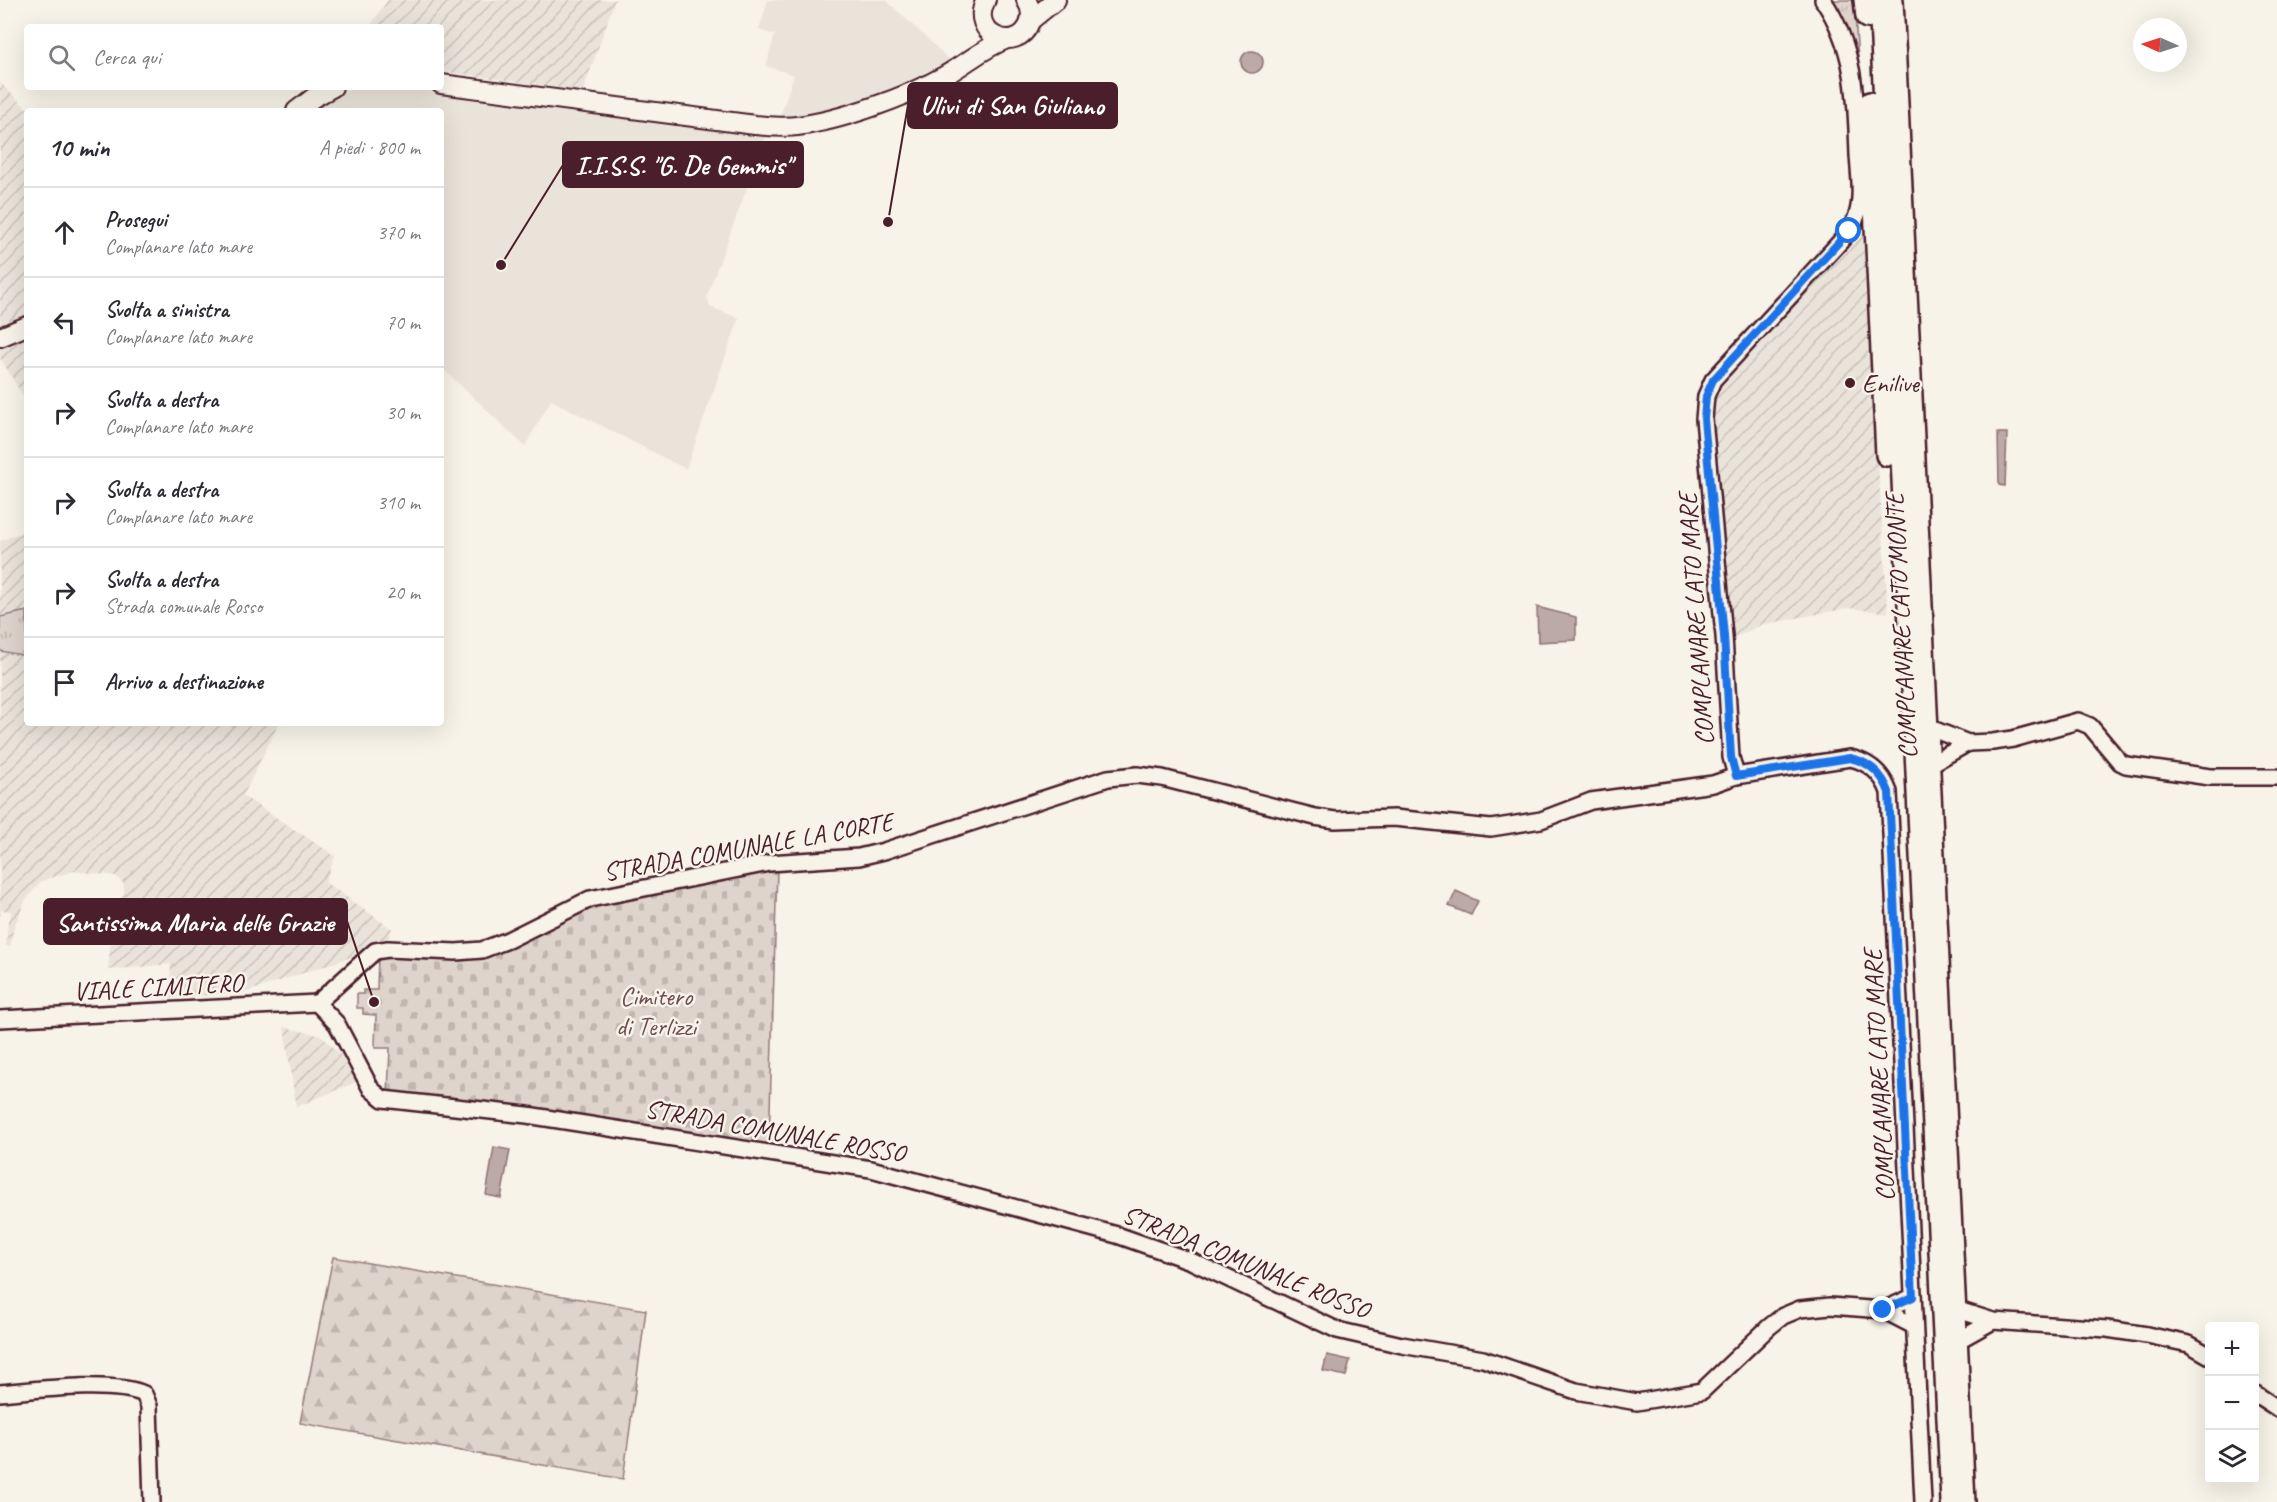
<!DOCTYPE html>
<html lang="it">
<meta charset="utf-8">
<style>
:root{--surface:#fff;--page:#f7f7f7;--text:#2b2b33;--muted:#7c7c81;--line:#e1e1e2}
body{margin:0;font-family:Caveat,sans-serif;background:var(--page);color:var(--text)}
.controls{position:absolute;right:18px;bottom:18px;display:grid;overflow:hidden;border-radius:6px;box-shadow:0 6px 24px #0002}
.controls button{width:54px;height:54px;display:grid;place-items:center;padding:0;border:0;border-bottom:2px solid var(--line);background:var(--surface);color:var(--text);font:30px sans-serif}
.compass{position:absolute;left:2133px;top:18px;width:54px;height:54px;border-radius:50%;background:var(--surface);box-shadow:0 6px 24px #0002;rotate:273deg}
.stop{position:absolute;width:18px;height:18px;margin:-14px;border:4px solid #1a73e8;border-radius:50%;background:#fff}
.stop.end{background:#1a73e8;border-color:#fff;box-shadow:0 2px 6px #0008}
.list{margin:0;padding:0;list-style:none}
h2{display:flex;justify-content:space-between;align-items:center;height:78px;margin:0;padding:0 24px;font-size:26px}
h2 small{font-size:20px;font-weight:400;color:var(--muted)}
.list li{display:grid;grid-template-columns:39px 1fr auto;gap:18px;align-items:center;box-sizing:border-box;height:90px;padding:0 24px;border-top:2px solid var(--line)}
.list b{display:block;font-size:22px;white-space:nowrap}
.list p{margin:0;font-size:20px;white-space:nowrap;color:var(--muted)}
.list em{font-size:20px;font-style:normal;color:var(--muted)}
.icon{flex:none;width:33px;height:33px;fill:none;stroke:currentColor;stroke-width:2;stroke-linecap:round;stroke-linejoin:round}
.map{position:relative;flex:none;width:2277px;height:1502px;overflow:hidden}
.search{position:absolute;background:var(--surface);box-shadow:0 6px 24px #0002;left:24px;top:24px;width:420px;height:66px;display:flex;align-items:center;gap:15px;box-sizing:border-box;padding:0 21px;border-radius:6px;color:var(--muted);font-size:22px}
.panel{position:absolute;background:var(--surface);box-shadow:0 6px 24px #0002;left:24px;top:108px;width:420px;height:618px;border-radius:6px}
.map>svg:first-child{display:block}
.built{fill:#eae3da}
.industrial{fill:url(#industrial-furrows)}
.grass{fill:url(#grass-tufts);stroke:#947a7c;stroke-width:1.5}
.forest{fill:url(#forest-firs);stroke:#947a7c;stroke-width:1.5}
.cemetery{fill:url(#cemetery-stones);stroke:#947a7c;stroke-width:1.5}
.water{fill:#bcaaa7;stroke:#8e7275;stroke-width:1.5}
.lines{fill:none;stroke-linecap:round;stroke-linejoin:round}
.minor-casing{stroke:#4a1f2b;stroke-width:20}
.major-casing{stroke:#4a1f2b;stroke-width:22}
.highway-casing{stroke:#4a1f2b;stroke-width:26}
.minor{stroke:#f7f3e8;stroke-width:15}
.major{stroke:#f7f3e8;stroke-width:18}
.highway{stroke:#f7f3e8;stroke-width:21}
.route{stroke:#1a73e8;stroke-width:8}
.poi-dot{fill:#4a1f2b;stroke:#f7f3e8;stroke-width:2}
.labels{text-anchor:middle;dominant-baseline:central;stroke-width:5;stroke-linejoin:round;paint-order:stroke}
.poi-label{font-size:26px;fill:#4a1f2b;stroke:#f7f3e8;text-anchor:start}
.street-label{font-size:26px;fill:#4a1f2b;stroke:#f7f3e8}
.park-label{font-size:26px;fill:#6f4c53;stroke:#f7f3e8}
.leader{fill:none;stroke:#4a1f2b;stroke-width:2}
.callout-dot{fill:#4a1f2b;stroke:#f7f3e8;stroke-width:2}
.callout{fill:#4a1f2b;stroke:#4a1f2b;stroke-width:2}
.callout-label{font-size:27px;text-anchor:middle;font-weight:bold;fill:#fff}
</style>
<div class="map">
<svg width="2277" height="1502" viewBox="0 0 2277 1502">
<defs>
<pattern id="industrial-furrows" width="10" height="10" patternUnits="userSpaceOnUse" patternTransform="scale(1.5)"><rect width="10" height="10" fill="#eae3da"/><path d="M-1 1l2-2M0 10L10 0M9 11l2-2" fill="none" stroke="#cac2bb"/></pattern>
<pattern id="grass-tufts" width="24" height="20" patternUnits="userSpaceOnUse" patternTransform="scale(1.5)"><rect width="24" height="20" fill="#ded4cc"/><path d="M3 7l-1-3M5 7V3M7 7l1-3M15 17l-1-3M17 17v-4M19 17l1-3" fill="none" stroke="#c0b6af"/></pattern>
<pattern id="forest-firs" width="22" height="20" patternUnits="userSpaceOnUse" patternTransform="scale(1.5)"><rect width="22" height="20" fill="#ded4cc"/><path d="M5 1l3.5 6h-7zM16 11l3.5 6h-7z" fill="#c0b6af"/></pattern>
<pattern id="cemetery-stones" width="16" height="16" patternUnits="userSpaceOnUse" patternTransform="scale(1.5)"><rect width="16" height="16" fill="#ded4cc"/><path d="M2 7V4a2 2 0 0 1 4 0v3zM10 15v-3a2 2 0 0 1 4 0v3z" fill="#c0b6af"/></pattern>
</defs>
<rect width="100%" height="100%" fill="#f7f3e8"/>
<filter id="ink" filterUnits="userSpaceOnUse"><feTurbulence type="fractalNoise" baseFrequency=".0167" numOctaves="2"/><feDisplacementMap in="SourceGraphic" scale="12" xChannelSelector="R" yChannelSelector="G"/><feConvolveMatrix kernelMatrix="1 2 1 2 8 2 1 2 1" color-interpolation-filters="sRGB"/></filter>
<g filter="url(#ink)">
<g class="built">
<polygon points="768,0 886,0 952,62 937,71 864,99 823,112 779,119 794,75 766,66 775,35 759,30"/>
<polygon points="364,87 402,87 767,134 707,296 710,307 739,318 686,469 551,400 525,446 441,367 441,111 307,111 346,90"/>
</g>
<g class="industrial">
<polygon points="388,0 615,0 583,91 441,71 441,27 369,27"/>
<polygon points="0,83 30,111 27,111 27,326 0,337"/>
<polygon points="1862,222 1888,613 1848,608 1761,625 1730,640 1709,416 1712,395 1717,383"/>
<polygon points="27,334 27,402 0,358 0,345"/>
<polygon points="27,530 27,611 0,617 0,541"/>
<polygon points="0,651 27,656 27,723 279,723 243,796 335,856 325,882 392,929 386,945 247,992 170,998 171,964 108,970 114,910 124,894 124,884 116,876 74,871 41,881 25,901 14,927 10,946 6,946 8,920 10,920 11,911 1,910 0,920"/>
<polygon points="284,1027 322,1036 341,1055 356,1082 296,1107"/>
</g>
<g class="grass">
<polygon points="1831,0 1854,0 1859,75"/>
<polygon points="27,611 27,656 0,651 0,617"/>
</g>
<polygon class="forest" points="333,1257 646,1310 623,1479 300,1423"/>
<polygon class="cemetery" points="777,869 769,1145 550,1112 388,1093 390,1048 375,1048 376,1015 363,1014 363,1008 357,1008 357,994 363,994 363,990 377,990 378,956 484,959 597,905"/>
<g class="water">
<circle cx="1252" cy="62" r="11"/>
<polygon points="1998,433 2007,433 2005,486 1999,485"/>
<polygon points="1537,607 1576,617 1576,640 1538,642"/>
<polygon points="1456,891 1478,901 1471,915 1449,906"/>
<polygon points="494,1147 510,1150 501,1198 486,1195"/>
<polygon points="1327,1355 1350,1360 1346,1376 1323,1371"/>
</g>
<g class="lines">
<g class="minor-casing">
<g id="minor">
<path d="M1823 0C1856 49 1856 99 1858 155 1859 174 1863 196 1857 215 1854 225 1847 234 1840 242L1713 380 1706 396 1704 419 1724 636 1731 757 1736 776 1850 758C1869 762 1882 773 1889 792L1923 1502"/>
<polyline points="1895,0 1967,1502"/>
<polyline points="1930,728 1968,743 1993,742 2013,739 2078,721 2090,726 2120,762 2126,765 2210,777 2277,777"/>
<polyline points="1931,764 1968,743"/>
<polyline points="317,1003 337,1024 371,1089 383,1099 527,1115 871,1169 1117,1235 1191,1261 1337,1330 1402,1345 1483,1359 1576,1391 1637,1402 1702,1391 1769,1327 1783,1316 1800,1309 1830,1306 1883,1310 1914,1326"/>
<polyline points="317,1003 375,951 388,949 456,952 482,950 508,940 590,899 769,863 859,857 884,851 1108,778 1137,775 1162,778 1315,817 1335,820 1394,818 1491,828 1541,820 1591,801 1713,784 1736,776"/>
<polyline points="0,1019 317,1003"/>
<polyline points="1883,1310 1913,1297"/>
<polyline points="1958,1310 1993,1321 2107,1329 2147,1335 2189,1344 2210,1356"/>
<polyline points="1959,1340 1993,1321"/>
<path d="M0 1393C35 1390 113 1380 144 1394L149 1406 152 1502"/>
<polyline points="2254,1393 2277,1408"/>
</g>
</g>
<g class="major-casing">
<g id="major">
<path d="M986 0C967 34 1018 56 1030 22 1032 14 1031 7 1026 0"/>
<polyline points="1030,21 1056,0"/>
<path d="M441 84 755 125C769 126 783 128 797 126 839 121 907 97 944 76 966 64 983 48 1007 39"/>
<polyline points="296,111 313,98 333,87"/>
<polyline points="0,337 27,326"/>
</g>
</g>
<g class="highway-casing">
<g id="highway">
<polyline points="1865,0 1867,17"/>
<polyline points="1880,0 1952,1502"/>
<polyline points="1870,103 1887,455"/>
</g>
</g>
<use href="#minor" class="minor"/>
<use href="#major" class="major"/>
<use href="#highway" class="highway"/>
</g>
</g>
<g class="lines" filter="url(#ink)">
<path class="route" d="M1849 231 1713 380 1706 396 1704 419 1724 636 1731 757 1736 776 1850 758C1869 762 1882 773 1889 792L1913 1297 1883 1310"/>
</g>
<circle class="poi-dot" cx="1850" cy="383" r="6"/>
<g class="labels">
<g class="poi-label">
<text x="1862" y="383">Enilive</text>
</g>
<g class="street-label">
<text transform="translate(1696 619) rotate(-94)">COMPLANARE LATO MARE</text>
<text transform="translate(1901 626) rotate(-93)">COMPLANARE LATO MONTE</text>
<text transform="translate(748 847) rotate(-10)">STRADA COMUNALE LA CORTE</text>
<text transform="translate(158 987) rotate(-3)">VIALE CIMITERO</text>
<text transform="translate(1879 1075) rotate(-93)">COMPLANARE LATO MARE</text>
<text transform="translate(775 1131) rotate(10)">STRADA COMUNALE ROSSO</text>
<text transform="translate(1246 1262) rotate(22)">STRADA COMUNALE ROSSO</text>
</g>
<g class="park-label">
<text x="656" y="996">Cimitero<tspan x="656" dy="30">di Terlizzi</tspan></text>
</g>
</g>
<path class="leader" d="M888 222L908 105M501 265L563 165M374 1002L347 921"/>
<g class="callout-dot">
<circle cx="888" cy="222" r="6"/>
<circle cx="501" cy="265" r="6"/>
<circle cx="374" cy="1002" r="6"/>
</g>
<g class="callout">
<rect x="908" y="83" width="209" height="45" rx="6"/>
<rect x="563" y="142" width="240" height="45" rx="6"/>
<rect x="44" y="899" width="303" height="45" rx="6"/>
</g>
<g class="callout-label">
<text x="1012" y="114">Ulivi di San Giuliano</text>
<text x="683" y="174">I.I.S.S. "G. De Gemmis"</text>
<text x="195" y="931">Santissima Maria delle Grazie</text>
</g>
</svg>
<div class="controls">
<button>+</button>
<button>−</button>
<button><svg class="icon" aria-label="layers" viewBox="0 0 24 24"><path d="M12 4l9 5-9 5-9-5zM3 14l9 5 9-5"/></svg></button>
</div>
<svg class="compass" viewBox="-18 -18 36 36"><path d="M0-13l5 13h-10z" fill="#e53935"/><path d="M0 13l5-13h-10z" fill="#7c7c81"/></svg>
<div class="stop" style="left:1849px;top:231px"></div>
<div class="stop end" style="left:1883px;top:1310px"></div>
<div class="search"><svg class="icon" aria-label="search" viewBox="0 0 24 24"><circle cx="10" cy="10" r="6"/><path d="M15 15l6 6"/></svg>Cerca qui</div>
<section class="panel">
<h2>10 min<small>A piedi · 800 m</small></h2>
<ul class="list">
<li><svg class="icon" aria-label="ahead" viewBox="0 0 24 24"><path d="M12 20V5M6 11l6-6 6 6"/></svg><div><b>Prosegui</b><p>Complanare lato mare</p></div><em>370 m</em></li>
<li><svg class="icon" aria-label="left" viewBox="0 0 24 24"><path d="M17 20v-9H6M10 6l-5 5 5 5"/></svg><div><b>Svolta a sinistra</b><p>Complanare lato mare</p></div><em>70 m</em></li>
<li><svg class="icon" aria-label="right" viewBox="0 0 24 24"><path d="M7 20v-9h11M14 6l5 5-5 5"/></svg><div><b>Svolta a destra</b><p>Complanare lato mare</p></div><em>30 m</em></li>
<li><svg class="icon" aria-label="right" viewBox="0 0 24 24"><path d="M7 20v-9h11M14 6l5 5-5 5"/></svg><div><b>Svolta a destra</b><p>Complanare lato mare</p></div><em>310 m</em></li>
<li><svg class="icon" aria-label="right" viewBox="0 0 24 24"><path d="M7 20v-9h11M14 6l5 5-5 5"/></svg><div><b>Svolta a destra</b><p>Strada comunale Rosso</p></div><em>20 m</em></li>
<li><svg class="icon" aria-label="arrive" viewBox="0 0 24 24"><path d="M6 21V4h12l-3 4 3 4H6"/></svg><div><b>Arrivo a destinazione</b></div></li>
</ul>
</section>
</div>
